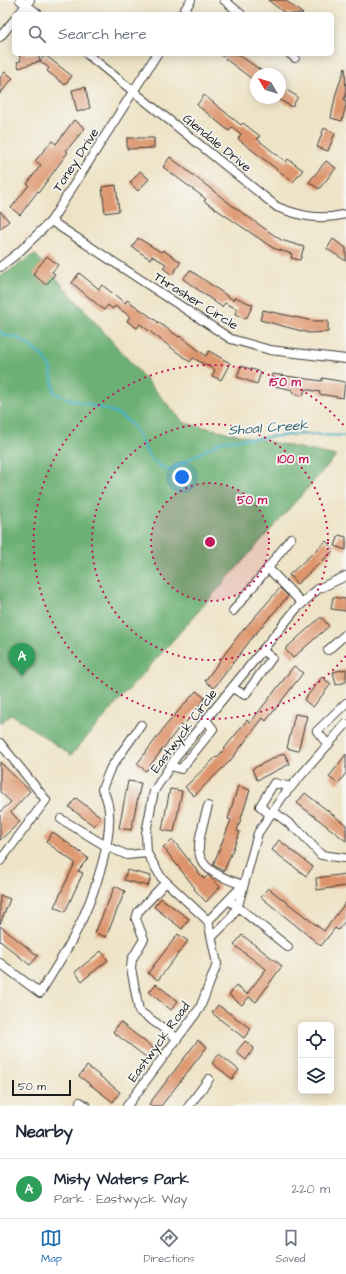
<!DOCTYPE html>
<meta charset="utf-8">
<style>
:root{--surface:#fff;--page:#f6f6f7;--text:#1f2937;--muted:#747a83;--line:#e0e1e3;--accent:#1f6fb2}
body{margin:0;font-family:"Architects Daughter",sans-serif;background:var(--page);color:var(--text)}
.controls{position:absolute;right:12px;bottom:12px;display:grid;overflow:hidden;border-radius:6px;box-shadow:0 2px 10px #0003}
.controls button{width:36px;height:36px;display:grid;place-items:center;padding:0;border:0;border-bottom:1px solid var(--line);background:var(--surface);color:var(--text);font:20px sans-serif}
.compass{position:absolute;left:250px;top:68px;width:36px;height:36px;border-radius:50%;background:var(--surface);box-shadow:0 2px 10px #0003;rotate:308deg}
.scale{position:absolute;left:12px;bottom:10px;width:59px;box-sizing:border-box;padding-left:4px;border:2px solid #1c1c1c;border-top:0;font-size:11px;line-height:14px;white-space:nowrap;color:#1c1c1c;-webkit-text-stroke:3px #f6f6f2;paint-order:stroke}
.you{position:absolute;left:182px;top:477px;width:14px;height:14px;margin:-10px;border:3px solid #fff;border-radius:50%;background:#1a73e8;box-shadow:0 0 0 6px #1a73e833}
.badge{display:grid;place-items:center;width:26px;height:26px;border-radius:50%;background:var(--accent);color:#fff;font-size:13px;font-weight:700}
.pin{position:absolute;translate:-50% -33px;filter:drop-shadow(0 1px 2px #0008)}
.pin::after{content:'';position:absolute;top:21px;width:14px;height:12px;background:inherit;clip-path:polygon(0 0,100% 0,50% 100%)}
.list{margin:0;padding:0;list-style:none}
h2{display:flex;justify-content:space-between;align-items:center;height:52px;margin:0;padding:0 16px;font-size:17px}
h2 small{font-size:13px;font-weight:400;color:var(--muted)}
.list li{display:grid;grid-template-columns:26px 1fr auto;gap:12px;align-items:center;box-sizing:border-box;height:60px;padding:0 16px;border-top:1px solid var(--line)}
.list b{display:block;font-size:15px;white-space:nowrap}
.list p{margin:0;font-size:13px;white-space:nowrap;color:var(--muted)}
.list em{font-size:13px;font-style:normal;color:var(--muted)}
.icon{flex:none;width:22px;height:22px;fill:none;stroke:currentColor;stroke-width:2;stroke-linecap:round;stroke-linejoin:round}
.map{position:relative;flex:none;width:346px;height:1106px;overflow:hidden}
.search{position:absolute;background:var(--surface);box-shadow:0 2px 10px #0003;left:12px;right:12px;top:12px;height:44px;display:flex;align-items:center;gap:10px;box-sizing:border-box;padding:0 14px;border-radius:6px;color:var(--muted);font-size:15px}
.sheet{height:112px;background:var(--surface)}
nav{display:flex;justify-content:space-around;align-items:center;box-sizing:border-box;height:56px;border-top:1px solid var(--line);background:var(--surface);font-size:11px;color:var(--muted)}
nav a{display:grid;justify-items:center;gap:2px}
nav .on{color:var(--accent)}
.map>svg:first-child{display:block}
.forest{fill:#6db074;stroke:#446648}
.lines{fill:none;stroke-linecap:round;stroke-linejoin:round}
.stream{stroke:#44b0c2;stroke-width:2.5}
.building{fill:#dd946c}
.minor-casing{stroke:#3c3a36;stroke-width:10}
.minor{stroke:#fff;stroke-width:8}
.ring{fill:none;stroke:#c2185b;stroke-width:2;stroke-dasharray:2 4}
.labels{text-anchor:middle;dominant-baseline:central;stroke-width:3.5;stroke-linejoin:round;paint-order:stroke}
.street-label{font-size:13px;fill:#1c1c1c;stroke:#f6f6f2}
.water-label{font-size:14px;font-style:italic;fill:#2e5f67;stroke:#f6f6f2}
.centre{fill:#c2185b;stroke:#f6f6f2;stroke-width:2}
.ring-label{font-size:12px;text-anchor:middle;font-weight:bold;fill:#c2185b;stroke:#f6f6f2;stroke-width:3.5;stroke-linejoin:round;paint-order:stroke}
</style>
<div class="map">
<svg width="346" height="1106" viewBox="0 0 346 1106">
<rect width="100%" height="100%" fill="#f6f6f2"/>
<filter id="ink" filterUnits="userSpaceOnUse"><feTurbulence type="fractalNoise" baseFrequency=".025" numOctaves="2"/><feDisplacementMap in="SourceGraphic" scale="8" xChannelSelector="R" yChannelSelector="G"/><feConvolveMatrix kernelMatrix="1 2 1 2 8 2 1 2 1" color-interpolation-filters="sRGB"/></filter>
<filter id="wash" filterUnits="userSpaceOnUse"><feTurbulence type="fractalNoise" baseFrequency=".012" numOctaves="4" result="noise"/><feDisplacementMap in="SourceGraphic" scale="16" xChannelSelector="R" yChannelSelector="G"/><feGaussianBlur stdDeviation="0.9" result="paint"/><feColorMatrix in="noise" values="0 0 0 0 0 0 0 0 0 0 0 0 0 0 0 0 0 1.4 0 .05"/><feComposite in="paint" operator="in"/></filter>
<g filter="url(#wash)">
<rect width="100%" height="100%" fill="#eee3c6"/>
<polygon class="forest" points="35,254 184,423 336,456 71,755 11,714 0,724 0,277"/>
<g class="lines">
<path class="stream" d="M0 331 4 335 21 339 45 358 51 370 54 392C78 407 109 403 130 423 148 442 140 461 170 470L222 441 301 434 346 436"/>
</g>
<g id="blocks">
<g class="building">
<polygon points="268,0 285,0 303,14 286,14"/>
<polygon points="19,54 38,54 40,61 45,55 72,76 65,85 47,71 49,68 40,61 19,68 17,62 21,61"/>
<polygon points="219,54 238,54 266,74 256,74 256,82"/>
<polygon points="345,68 346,95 344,100 346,101 346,105 342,121 331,118 336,93"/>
<polygon points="5,72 13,78 0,94 0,78"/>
<polygon points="280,86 298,97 292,107 280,100"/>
<polygon points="85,87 90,108 77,112 72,90"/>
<polygon points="204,95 241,125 243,123 260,136 257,139 286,162 288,159 303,170 293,182 238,139 241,134 232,127 229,131 197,105"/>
<polygon points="74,120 85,128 66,151 68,152 39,192 38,191 20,215 11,208 29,185 27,184 41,165 35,161 52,141 56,144"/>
<polygon points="324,128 335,133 328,151 317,147"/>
<polygon points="127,138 154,138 154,148 127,149"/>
<polygon points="170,157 234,207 281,240 304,247 300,260 291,258 292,254 273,248 204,201 206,199 163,167"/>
<polygon points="326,161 336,168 319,189 309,182"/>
<polygon points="140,171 149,179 138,191 130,183"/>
<polygon points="116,185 119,211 105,213 102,187"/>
<polygon points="0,211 9,221 0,229"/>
<polygon points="138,238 161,252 163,250 181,262 172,275 163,268 166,264 152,256 150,259 132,247"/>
<polygon points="333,239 346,248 346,261 327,249"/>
<polygon points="47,256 58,265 52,272 55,274 46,285 33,274"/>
<polygon points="190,270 233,300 235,297 253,305 246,319 235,314 237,309 225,303 222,307 183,279"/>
<polygon points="79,273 99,289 102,285 125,303 127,300 179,337 180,336 206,356 209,351 230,363 221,380 212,376 215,370 193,358 190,362 140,324 137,328 127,321 130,316 115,306 113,309 108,305 104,310 72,283"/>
<polygon points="263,310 313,321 328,321 328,332 309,333 260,320"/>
<polygon points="241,366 261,372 257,384 237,377"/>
<polygon points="272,374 322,381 322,378 345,382 343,398 319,394 320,392 305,389 303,396 292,393 293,390 270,385"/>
<polygon points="339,535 346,537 346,550 335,546"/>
<polygon points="326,541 334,550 297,584 289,575"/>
<polygon points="280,588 288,596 252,638 214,688 205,681 238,636"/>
<polygon points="333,597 346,599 346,611 331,609"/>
<polygon points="321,617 329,626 293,658 285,649"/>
<polygon points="294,666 303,673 266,721 263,718 230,761 194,796 185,787 216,757 217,758 247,720 250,723"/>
<polygon points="346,669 346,682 336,685 333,672"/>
<polygon points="322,677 331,684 313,707 304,700"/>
<polygon points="196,691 205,698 183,726 181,725 146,771 137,764 167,724"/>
<polygon points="295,714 307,716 298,751 287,748"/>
<polygon points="284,753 290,764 257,780 252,769"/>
<polygon points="346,754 346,773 338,784 329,777"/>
<polygon points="0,762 30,791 11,812 20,822 0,840 0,812 11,802 0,792"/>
<polygon points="128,781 141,783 131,830 119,828"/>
<polygon points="238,786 250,790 237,831 240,832 224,871 213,865 231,820 228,819"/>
<polygon points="170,789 182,791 174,832 162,830"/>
<polygon points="305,793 346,825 346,841 297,803"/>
<polygon points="76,798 101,817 94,826 69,807"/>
<polygon points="53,832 88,858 78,871 83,873 65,912 54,907 75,863 46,842"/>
<polygon points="173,840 204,879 208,875 220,887 206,902 194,889 195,888 163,847"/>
<polygon points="279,840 313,867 306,876 272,850"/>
<polygon points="127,870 151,876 148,886 124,880"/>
<polygon points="346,874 346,886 317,890 316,878"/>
<polygon points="115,886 125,891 106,937 95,933"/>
<polygon points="268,888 324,931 346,902 346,920 338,930 335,928 321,946 261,897"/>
<polygon points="0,895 10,899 0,924"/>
<polygon points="161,898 189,919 182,929 154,907"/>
<polygon points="0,926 38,956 30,965 0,941"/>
<polygon points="178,934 188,941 158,980 148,973"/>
<polygon points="242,935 282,966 256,1002 249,997 242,1005 229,995 236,986 247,994 266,969 234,945"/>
<polygon points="101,951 108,960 82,981 75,972"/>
<polygon points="156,984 178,1001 171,1010 149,992"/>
<polygon points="218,1005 251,1029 244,1038 212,1013"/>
<polygon points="120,1022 153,1048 146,1057 113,1032"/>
<polygon points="198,1040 207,1047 161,1106 152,1106 149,1104"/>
<polygon points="245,1041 254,1048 246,1060 236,1052"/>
<polygon points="219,1054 239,1070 232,1079 212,1063"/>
<polygon points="87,1066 120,1092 113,1102 79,1076"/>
</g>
</g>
</g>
<g filter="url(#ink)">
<use href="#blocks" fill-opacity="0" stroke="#3c3a36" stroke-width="1"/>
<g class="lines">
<g class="minor-casing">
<g id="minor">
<polyline points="20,0 38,14"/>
<polyline points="224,0 241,14"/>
<polyline points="19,14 30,0"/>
<polyline points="182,14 191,0"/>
<polyline points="0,37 14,20"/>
<path d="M87 54 277 207C300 216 321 221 346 214"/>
<polyline points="290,54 295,58"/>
<polyline points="51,221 231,339 270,350 346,359"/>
<polyline points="0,267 18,253 51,221 157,54"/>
<polyline points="291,538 268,568 302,603"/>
<polyline points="233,611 268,568"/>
<polyline points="328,650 346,634"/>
<polyline points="232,688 245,695 272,658 262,650"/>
<polyline points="0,743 46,800 0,861"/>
<polyline points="328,745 317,731 346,703"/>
<polyline points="170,766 181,769 213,729 206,720"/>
<path d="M208 806C194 855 190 867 243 885"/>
<polyline points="273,811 301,833 321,855 344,858"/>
<polyline points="270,815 260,806 274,783 291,787"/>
<polyline points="61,819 106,846 127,855 147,853"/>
<polyline points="166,882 138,912 136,919 144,939 132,959 131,968 139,1011 177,1038"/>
<polyline points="229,900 288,947"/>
<polyline points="208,921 242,886"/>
<polyline points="212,937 230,919 238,906 258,833 283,796 346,724"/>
<path d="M0 963 40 993C51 975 63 957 73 938 90 906 124 822 102 789L110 769 141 725"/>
<polyline points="80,1102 86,1106"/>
<polyline points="127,1106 200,1008 217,964 208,921 161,877 147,853 146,833 154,791 178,754 296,609 318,589 346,576"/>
<polyline points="189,1106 209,1079"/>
</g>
</g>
<use href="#minor" class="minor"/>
</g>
</g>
<circle cx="210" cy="542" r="59" fill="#c2185b" fill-opacity=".12"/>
<g class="ring">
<circle cx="210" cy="542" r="59"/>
<circle cx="210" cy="542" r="118"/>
<path d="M346 656A177 177 0 1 1 346 428"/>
</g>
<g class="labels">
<g class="street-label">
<text transform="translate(217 143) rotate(39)">Glendale Drive</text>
<text transform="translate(76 160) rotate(-57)">Toney Drive</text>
<text transform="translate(196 301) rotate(32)">Thrasher Circle</text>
<text transform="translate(184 731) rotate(-53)">Eastwyck Circle</text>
<text transform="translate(159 1042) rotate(-54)">Eastwyck Road</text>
</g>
<g class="water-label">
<text transform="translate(268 428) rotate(-4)">Shoal Creek</text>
</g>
</g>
<circle cx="210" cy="542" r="6" class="centre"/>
<g class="ring-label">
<text x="285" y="386">150 m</text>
<text x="293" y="463">100 m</text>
<text x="252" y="504">50 m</text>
</g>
</svg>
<div class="controls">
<button><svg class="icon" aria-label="locate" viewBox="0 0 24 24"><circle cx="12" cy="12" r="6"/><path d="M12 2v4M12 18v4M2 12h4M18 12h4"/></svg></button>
<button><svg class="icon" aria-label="layers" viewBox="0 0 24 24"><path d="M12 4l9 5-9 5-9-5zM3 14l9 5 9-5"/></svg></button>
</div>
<svg class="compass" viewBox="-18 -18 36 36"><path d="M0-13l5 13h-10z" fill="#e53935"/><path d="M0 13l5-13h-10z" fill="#747a83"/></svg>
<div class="scale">50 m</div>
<div class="you"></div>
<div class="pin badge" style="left:22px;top:676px;background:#2e9e5b">A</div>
<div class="search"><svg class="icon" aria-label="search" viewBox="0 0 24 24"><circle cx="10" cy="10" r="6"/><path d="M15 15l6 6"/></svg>Search here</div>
</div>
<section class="sheet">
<h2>Nearby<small></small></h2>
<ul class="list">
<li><span class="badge" style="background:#2e9e5b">A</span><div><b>Misty Waters Park</b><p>Park · Eastwyck Way</p></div><em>220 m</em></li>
</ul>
</section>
<nav>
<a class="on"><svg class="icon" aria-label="map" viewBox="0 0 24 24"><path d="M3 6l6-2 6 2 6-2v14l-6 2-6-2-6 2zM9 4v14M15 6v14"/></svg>Map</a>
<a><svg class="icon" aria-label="directions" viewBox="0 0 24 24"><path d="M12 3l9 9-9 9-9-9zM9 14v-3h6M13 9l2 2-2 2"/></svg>Directions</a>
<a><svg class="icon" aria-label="saved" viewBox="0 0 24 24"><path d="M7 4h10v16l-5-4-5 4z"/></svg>Saved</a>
</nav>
